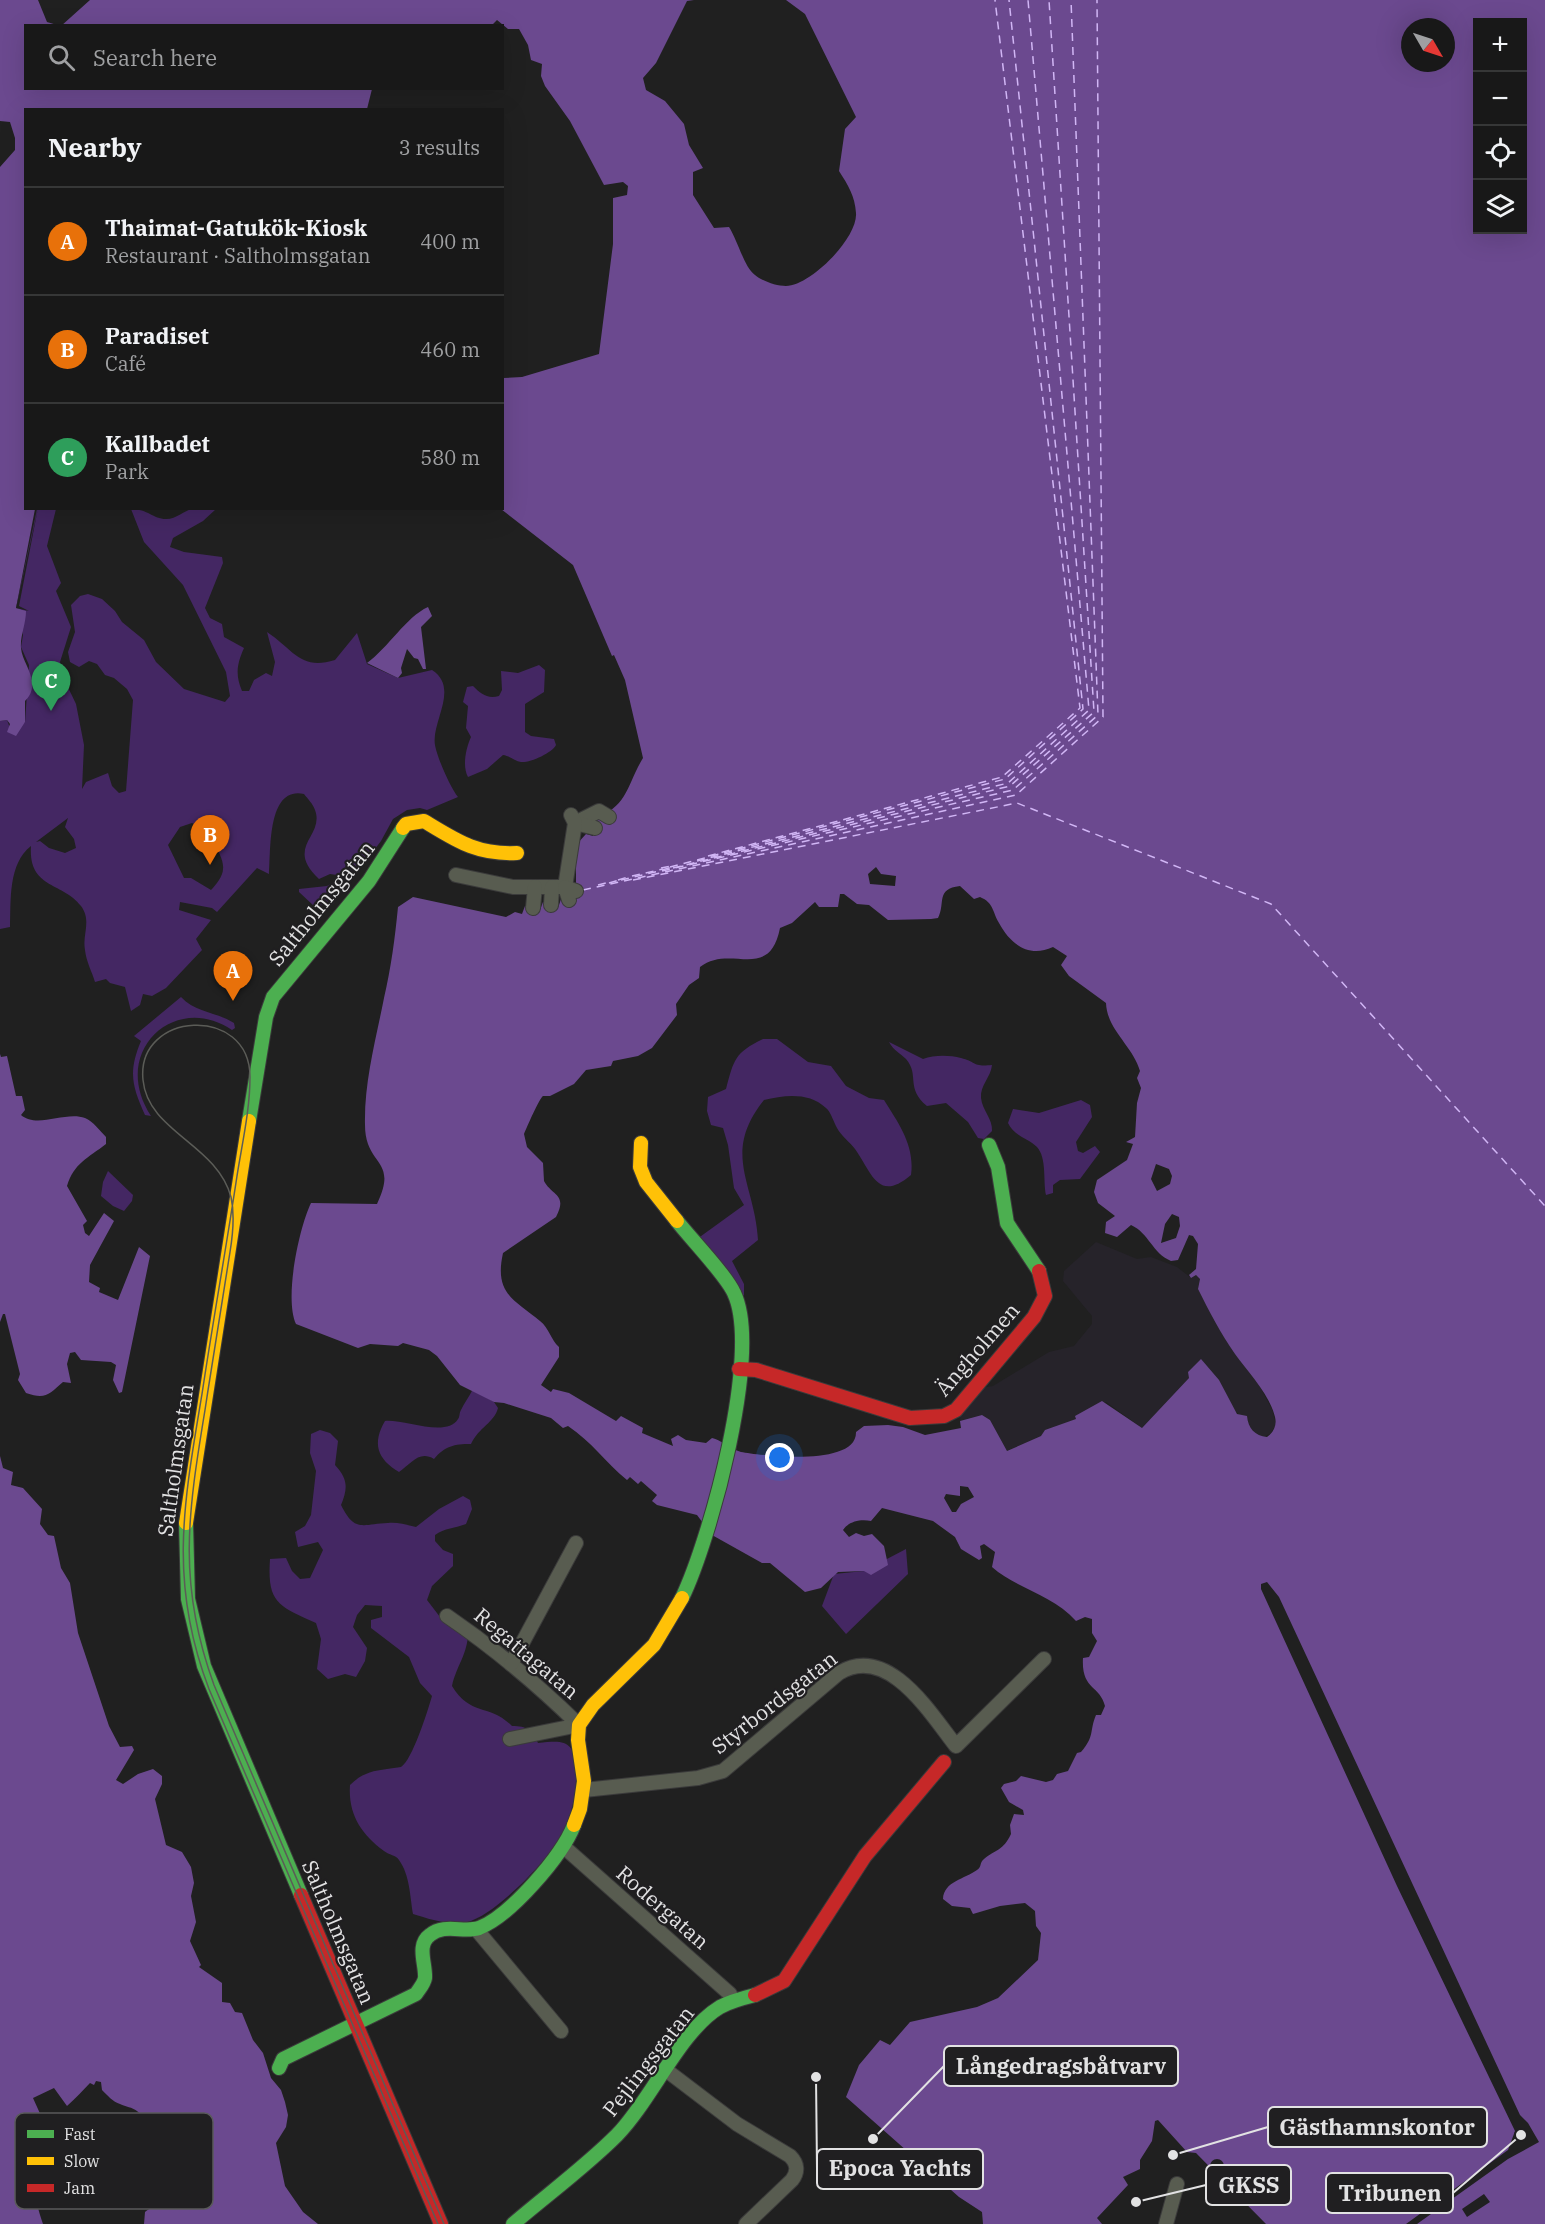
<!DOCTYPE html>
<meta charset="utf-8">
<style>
:root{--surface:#181818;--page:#212121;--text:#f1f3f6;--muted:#9fa0a2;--line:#363737;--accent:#9e9e9f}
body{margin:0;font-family:"IBM Plex Serif",serif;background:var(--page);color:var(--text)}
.controls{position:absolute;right:18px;top:18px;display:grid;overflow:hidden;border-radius:0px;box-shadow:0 6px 24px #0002}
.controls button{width:54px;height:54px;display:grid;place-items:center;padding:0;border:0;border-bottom:2px solid var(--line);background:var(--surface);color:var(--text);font:30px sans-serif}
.compass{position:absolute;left:1401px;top:18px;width:54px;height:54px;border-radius:50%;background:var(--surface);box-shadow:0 6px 24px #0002;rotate:129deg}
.you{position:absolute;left:780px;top:1458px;width:21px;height:21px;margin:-15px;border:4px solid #fff;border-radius:50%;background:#1a73e8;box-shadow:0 0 0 9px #1a73e833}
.badge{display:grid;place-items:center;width:39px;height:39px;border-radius:50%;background:var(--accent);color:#fff;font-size:20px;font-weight:700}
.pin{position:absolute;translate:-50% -50px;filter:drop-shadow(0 2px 3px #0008)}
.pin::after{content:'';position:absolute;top:32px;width:21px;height:18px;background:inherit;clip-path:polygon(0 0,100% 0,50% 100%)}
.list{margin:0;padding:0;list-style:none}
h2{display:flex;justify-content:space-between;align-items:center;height:78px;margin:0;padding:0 24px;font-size:26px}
h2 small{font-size:20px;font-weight:400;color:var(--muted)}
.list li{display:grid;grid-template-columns:39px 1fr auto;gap:18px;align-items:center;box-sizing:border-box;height:108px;padding:0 24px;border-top:2px solid var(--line)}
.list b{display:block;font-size:22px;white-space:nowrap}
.list p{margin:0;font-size:20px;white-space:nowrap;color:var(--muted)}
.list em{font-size:20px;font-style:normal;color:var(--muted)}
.icon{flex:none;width:33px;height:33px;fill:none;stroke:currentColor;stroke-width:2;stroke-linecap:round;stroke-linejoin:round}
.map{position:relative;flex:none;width:1545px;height:2224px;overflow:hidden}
.search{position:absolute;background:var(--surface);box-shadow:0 6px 24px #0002;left:24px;top:24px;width:480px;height:66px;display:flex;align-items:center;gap:15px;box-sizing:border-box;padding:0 21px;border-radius:0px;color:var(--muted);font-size:22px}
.panel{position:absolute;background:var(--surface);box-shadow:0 6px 24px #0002;left:24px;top:108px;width:480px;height:402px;border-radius:0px}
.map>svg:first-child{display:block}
.built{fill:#26232a}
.green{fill:#442763;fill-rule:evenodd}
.water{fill:#6b498f;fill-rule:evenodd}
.pier{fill:#202020}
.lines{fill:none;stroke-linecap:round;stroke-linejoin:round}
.ferry{stroke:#d1b6f5;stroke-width:1.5;stroke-dasharray:8 6;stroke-linecap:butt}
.street-casing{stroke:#3b3b3b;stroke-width:16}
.fast-casing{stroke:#3b3b3b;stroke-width:16}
.slow-casing{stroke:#3b3b3b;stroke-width:16}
.jam-casing{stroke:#3b3b3b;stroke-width:16}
.street{stroke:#585c50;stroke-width:14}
.fast{stroke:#4caf50;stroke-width:14}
.slow{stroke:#ffc107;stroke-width:14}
.jam{stroke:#c62828;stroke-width:14}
.tram{stroke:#5b5c57;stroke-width:1.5}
.labels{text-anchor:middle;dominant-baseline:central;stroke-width:4.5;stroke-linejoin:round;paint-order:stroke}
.street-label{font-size:21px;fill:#e2e2e3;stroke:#201f21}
.key{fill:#201f21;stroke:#5a5a5b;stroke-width:1.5}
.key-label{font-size:16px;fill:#e2e2e3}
.leader{fill:none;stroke:#e2e2e3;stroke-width:2}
.callout-dot{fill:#e2e2e3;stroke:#201f21;stroke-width:2}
.callout{fill:#201f21;stroke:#e2e2e3;stroke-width:2}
.callout-label{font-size:22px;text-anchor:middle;font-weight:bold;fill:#e2e2e3}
</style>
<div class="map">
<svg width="1545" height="2224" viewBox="0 0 1545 2224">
<rect width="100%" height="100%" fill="#202020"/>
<polygon class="built" points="1096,1242 1137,1259 1151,1257 1177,1267 1191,1278 1196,1275 1200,1279 1198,1289 1205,1303 1233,1351 1254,1376 1272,1409 1276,1425 1270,1434 1263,1437 1254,1432 1233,1408 1189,1371 1189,1378 1142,1428 1106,1402 1076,1416 1077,1419 1067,1424 1007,1451 990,1420 982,1415 960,1421 962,1391 993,1386 1049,1352 1074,1346 1092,1324 1092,1316 1063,1281 1064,1271"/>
<g class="green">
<path d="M37 509H56L47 546 61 583 56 591 71 627 60 662 64 679 76 704 84 745 82 789 86 782 108 773 112 786 119 793 126 791 133 700 127 689 114 678 105 675 97 664 89 661 79 667 70 662 68 652 75 632 71 605 80 596 88 594 102 599 115 611 122 622 144 640 156 662 184 689 225 702 230 696 226 672 183 585 144 542 131 509C148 509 153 519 166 519 177 519 183 511 192 509 198 507 209 509 216 509L203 521 173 538 170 547 184 552 222 557 223 563 205 608 210 618 222 624 224 637 244 648C237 664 235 674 242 691H249L254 680 266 673 272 676 275 662 267 632C293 649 300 671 335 660L357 633 367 664 398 678 432 670C460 688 431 722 435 745 437 757 450 787 458 797L427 810 420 808 407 810 393 819 381 841 333 904 314 906 299 892V889L327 886 336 881 337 875 330 874 319 879C284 846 325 837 315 810 313 804 308 799 304 794 267 786 271 850 269 874L257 868 217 912 212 908 180 902 179 910 211 920 196 939 202 950 166 988 152 996 143 994 140 1005 131 1011 125 987 110 983 106 979 95 982C92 972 86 961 85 950 82 934 92 921 81 906 63 882 28 889 31 846 8 864 11 900 10 927L0 929V721L7 720 10 728 25 722 29 665 21 647 23 635 16 608ZM68 818 65 827 74 839 76 848 65 853 49 848 40 841 36 842ZM192 823C205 828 225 855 223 869 223 876 216 885 211 890L191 878H184L168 845 180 827Z"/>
<path d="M539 665 545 670 544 692 525 704V732L531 736 554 739 556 745C552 753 530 763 521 762 515 761 510 756 503 755L487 769 468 777C462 766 466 748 471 737L466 728 468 706 463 702 467 687 473 686C481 694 487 699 499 696L502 690 501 671 518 673Z"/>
<path d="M181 997C196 1013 217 1012 234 1023L235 1028 232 1030C175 991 109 1052 151 1116L145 1115C132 1086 128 1072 141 1041L134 1036Z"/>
<path d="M763 1039H777L808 1062 831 1066 846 1086 869 1098 884 1100C899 1124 915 1146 911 1175 878 1203 872 1173 855 1149 850 1142 842 1137 837 1128 834 1123 831 1112 826 1108 809 1092 785 1095 764 1100 721 1154 755 1183 758 1240L732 1261 744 1284V1295L741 1296 697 1239 744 1205 734 1188 728 1145 723 1128 711 1125 707 1111 708 1097 726 1089C734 1060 734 1053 763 1039Z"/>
<path d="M889 1042 923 1059C934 1055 949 1055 961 1058 977 1062 972 1067 992 1065 991 1077 980 1085 981 1098 982 1110 993 1119 992 1131L984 1139 978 1138 968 1122 946 1103 927 1106C905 1088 920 1075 906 1059 899 1052 894 1051 889 1042Z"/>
<path d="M1081 1100 1090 1105 1092 1117 1076 1142 1078 1151 1083 1153 1095 1146 1100 1152 1080 1179 1060 1180 1053 1185V1193L1046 1195C1043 1181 1047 1158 1037 1147 1027 1137 1015 1137 1008 1123L1013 1109 1039 1113Z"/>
<polygon points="108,1171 133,1195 132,1201 124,1211 113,1206 101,1196 103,1182"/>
<path d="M473 1389 494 1402 498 1408C494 1423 479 1427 471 1444 454 1444 445 1446 434 1459 419 1450 411 1464 399 1472 377 1459 372 1443 385 1421 403 1419 447 1438 458 1419 460 1417 459 1413 461 1410 464 1403 469 1397 473 1389Z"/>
<path d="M320 1430 330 1433 338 1441 335 1465C348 1479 348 1488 341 1505 355 1533 362 1524 388 1523 398 1522 407 1525 416 1527L439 1509 463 1496 470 1500 472 1509 466 1524C456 1528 444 1528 435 1535V1541L443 1550 453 1554V1566L432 1586 427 1600 440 1617 468 1636C466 1657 456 1667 452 1686 471 1717 489 1703 512 1726 527 1726 532 1730 538 1743 565 1740 574 1740 576 1770 577 1792 572 1813 563 1833 550 1858 495 1916 467 1922 450 1926 429 1919 413 1914 410 1897 410 1875 399 1860 396 1855 389 1855 384 1851 361 1834 348 1814 350 1785 361 1774 371 1771 387 1769 391 1768 397 1768 401 1767 412 1761 428 1710 432 1696L420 1683 409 1657 371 1628V1620L382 1617V1606L365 1605 357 1615 353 1627 367 1648 365 1661 356 1677 345 1674 328 1679 317 1669 321 1639 316 1623C278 1606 267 1603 270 1559L286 1558 292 1571 300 1579 310 1578 323 1550 318 1542 298 1547 295 1532 305 1526 311 1515 316 1471 310 1453 311 1434Z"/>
<polygon points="906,1549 908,1574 846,1634 822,1606 834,1574 864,1571"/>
</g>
<g class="water">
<path d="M0 0H38L47 22 57 25 26 26V88L372 89 367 109 26 110V508L35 509 16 608 26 611C26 624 20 636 21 648 22 664 43 683 25 701V722L16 736 7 732 10 724 7 720 0 721V167L15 150V138L10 122 0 121Z"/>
<path d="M90 0H694L687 1 656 63 643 78 646 90 665 101 684 124 689 145 703 168 693 172V195L714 228 729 227C738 241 744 267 755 275 762 281 776 286 786 286 810 286 858 238 856 213 855 196 848 185 839 171L845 129 856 117 805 14 786 0H1545V2224H1266L1196 2153 1187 2152 1158 2120 1155 2121 1152 2141 1140 2160V2169L1123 2177 1128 2185 1097 2218 1102 2224H983L982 2212 959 2197 846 2097 859 2065 880 2040 890 2045 910 2022 977 2007 998 1998 1038 1960 1041 1933 1036 1926 1035 1911 1025 1903 1000 1906 973 1914 970 1908 952 1906 943 1899C944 1881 965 1879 977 1870 982 1867 979 1863 984 1859 996 1849 1003 1851 1011 1834L1010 1825 1014 1814 1024 1815 1023 1810 1009 1802 1001 1788 1004 1784 1016 1781 1021 1776 1046 1782 1053 1780 1057 1774 1068 1771 1077 1753 1081 1752C1095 1736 1089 1732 1096 1715H1101L1105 1706C1100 1685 1081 1690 1083 1658L1089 1657 1097 1641 1092 1633V1619L1085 1617 1076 1621C1053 1595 1017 1589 992 1567L995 1552 984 1544 980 1546 982 1558 979 1560 961 1549 955 1537 933 1521 882 1508 871 1521C861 1519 849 1521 843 1530L849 1537 856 1533 864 1536 872 1534 884 1546 888 1565 871 1575 864 1571 838 1572 821 1588 805 1592 770 1563H762L712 1535 697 1515 657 1505 652 1501 657 1495 641 1481 638 1484 630 1477 627 1480C605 1462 592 1442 568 1426L563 1428 551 1418 504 1403 494 1402 460 1385 437 1356 429 1350 403 1343 398 1346 370 1344 358 1348 296 1324C284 1298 299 1228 311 1203L377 1204C399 1158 365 1167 365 1125 364 1082 376 1039 384 998 391 968 395 938 398 907L413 897 506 917 515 912 522 914 525 906 540 910 543 902 558 908 561 899 576 902V845L586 834 593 836 597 820 593 818C628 808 626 786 643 758L625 680 614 655 612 656 573 565 501 509 503 378 522 377 599 354 613 244V198L627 195 628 186 623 182 604 185 570 121 545 86 541 76 542 64 531 60 528 45 519 29H508L497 20 491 26H61ZM1478 22H1522V230H1478ZM1410 27H1446V63H1410ZM876 867 881 874 896 876 895 886 870 884 868 874ZM960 886 974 899 980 897C994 903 992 911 999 923 1011 945 1029 958 1053 947L1067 956 1061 965 1069 976 1106 1003C1107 1030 1133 1046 1140 1071L1137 1078 1141 1088 1137 1103 1135 1137 1126 1142 1133 1144 1127 1160 1097 1180 1094 1192 1098 1203 1115 1216 1106 1222 1105 1233 1117 1237 1131 1225C1149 1233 1152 1253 1171 1261L1178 1260 1189 1235 1193 1236 1198 1244 1196 1269 1189 1275 1191 1278 1196 1275 1200 1279 1198 1289C1209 1311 1221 1334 1235 1354 1248 1372 1270 1395 1275 1417 1277 1425 1274 1432 1267 1437 1255 1436 1248 1428 1247 1416L1237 1414 1219 1380 1201 1359 1188 1372 1189 1378 1142 1428 1102 1401 1075 1416 1076 1419 1045 1430 1041 1436 1007 1451 990 1420 982 1415 960 1421 961 1428 925 1435 903 1427 888 1425 864 1426 856 1432C857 1467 763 1456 741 1452 730 1449 721 1440 712 1438L706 1443 686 1440 678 1435 671 1439 673 1446 642 1433 643 1428 621 1416 616 1421 569 1393 553 1389 551 1392 541 1385 559 1357V1347C551 1340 549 1328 540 1321 514 1299 494 1294 503 1253L556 1217C568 1194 552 1196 544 1181L543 1163 527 1147 524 1134C527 1127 539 1099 543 1096H550L574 1084 586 1070 611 1066 613 1061 638 1056 652 1048 677 1015 676 1004 689 985 699 978 700 967C730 943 769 983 780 928L792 923 815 902 819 907H838L840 894H844L857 904 869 905 888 920 931 919 938 918C946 903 935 889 960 886ZM1156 1164 1169 1169 1172 1176 1170 1184 1157 1191 1151 1179ZM1172 1214 1179 1217 1180 1226 1176 1238 1161 1243 1165 1224ZM960 1486 968 1487 974 1497 961 1504 956 1512H952L944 1498 946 1494 960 1496Z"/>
<path d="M428 607 432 616 421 627 426 669H423L418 659 414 658 407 649 401 668 402 673 398 678 367 663C388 648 406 617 428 607Z"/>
<path d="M0 1054 1 1057 7 1056 16 1096H22L25 1110 21 1115C37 1129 65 1111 85 1118 93 1121 100 1131 106 1137V1144C88 1158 74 1163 67 1186L87 1221 83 1225 85 1233 89 1236 104 1213 114 1221 90 1265 89 1282 100 1288 99 1292 118 1300 139 1247 150 1256 122 1392 119 1393 113 1380 116 1365 111 1362 81 1360 75 1352 70 1353 67 1364 71 1383 63 1382C49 1394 46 1400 26 1393L18 1380 20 1374 5 1314H3L0 1322Z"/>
<path d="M0 1456 3 1468 13 1472 11 1485 23 1488 42 1509 40 1524 48 1535 54 1536 61 1568 70 1583 78 1633 109 1726 120 1747 132 1746 134 1750 116 1780 123 1784 138 1774 153 1769 162 1776V1784L155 1799 166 1845 182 1852 191 1867 194 1883 191 1896 196 1922 190 1941 201 1965 199 1967 222 1983V2002L230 2003 235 2012 242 2013 253 2040 263 2053 271 2078 281 2090 285 2102 288 2115 286 2127 276 2143 285 2186 303 2212 318 2224H144L145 2212C150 2208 156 2206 160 2201 172 2181 155 2124 137 2111 132 2107 126 2107 120 2104 113 2102 107 2095 102 2090L101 2082 96 2081 94 2085 90 2083C83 2090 76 2098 67 2106L54 2088 33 2098 42 2118 39 2123C51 2153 38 2151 35 2177 33 2193 38 2209 43 2224H0Z"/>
</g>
<g class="pier">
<polygon points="38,508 19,606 29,611 16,608"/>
<polygon points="1267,1582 1279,1597 1520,2115 1528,2123 1539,2142 1508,2159 1417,2224 1406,2224 1508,2150 1515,2131 1397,1886 1261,1589 1261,1584"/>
<circle cx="1217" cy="2166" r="7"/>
<polygon points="1484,2194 1490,2202 1467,2217 1462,2209"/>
</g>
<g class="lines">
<g class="ferry">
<polyline points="708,856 1002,777 1080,708 995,0"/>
<polyline points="697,861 1008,783 1089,710 1028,0"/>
<polyline points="670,867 1005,779 1083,709 1009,0"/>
<polyline points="661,868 671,866"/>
<polyline points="673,868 1010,786 1094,712 1049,0"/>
<polyline points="662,870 672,867"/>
<polyline points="662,871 1013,790 1098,715 1071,0"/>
<polyline points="632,876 663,869"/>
<polyline points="618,880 631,876"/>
<polyline points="621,880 663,870"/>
<polyline points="633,880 1017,803 1271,904 1545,1206"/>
<polyline points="609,883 619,880"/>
<polyline points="598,885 610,882"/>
<polyline points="583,890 1016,795 1103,717 1097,0"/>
</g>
<g class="street-casing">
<g id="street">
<polyline points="575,823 599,811 609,817"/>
<polyline points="575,823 595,828"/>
<polyline points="456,875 513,887 565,887 575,823 571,815"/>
<polyline points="569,900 565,887 576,891"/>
<polyline points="551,905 552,887"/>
<polyline points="533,908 535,887"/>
<path d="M447 1616C494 1648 538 1685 579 1725"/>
<polyline points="511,1664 576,1543"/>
<polyline points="510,1739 579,1725"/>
<path d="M584 1790 698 1778 723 1771 839 1673C888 1643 930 1713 956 1746L1044 1659"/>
<polyline points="564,1847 730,1994 732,1999"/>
<polyline points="476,1929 561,2031"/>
<path d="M666 2070 737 2124 790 2156C798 2164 798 2172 792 2180L746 2224"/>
<polyline points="1166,2224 1177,2184"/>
</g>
</g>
<g class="fast-casing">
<g id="fast">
<polyline points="249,1121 266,1017 273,997 369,881 403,828"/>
<polyline points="989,1145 998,1167 1007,1223 1039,1271"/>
<path d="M677 1221C691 1239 726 1275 734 1293 762 1352 710 1540 682 1598"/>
<polyline points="186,1523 188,1599 204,1666 301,1895"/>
<path d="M279 2068 283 2059 416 1994C419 1989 424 1984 425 1978 426 1964 416 1945 430 1935 444 1923 464 1933 479 1928 510 1916 562 1856 574 1825"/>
<path d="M513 2224C548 2194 585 2167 617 2135 652 2099 680 2031 720 2007 731 2001 743 1998 755 1995"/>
</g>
</g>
<g class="slow-casing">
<g id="slow">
<path d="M403 828 406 824 424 821C457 841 477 855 517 853"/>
<polyline points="641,1143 640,1167 646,1182 677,1221"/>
<polyline points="186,1523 249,1121"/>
<polyline points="574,1825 580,1809 584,1781 578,1740 579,1725 593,1705 654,1645 682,1598"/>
</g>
</g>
<g class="jam-casing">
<g id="jam">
<polyline points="739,1369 756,1370 910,1418 944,1416 956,1410 1034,1317 1045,1296 1039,1271"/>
<polyline points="301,1895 441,2224"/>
<polyline points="755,1995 784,1981 865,1856 944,1762"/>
</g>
</g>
<use href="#street" class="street"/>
<use href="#fast" class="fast"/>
<use href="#slow" class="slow"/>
<use href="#jam" class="jam"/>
<path class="tram" d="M438 2224 209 1689C168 1582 184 1502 202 1394 213 1321 226 1249 237 1176 242 1144 250 1110 250 1077 250 1004 136 1011 143 1080 148 1132 217 1144 231 1197 235 1215 233 1234 230 1252 222 1304 213 1357 205 1410 188 1513 177 1584 214 1685L444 2224"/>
</g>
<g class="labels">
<g class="street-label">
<text transform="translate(321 903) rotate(-51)">Saltholmsgatan</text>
<text transform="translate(977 1349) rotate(-49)">Ängholmen</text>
<text transform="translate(175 1460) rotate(-82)">Saltholmsgatan</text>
<text transform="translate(527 1653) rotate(40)">Regattagatan</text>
<text transform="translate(774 1702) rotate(-38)">Styrbordsgatan</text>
<text transform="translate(663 1907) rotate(41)">Rodergatan</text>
<text transform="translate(339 1932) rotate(67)">Saltholmsgatan</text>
<text transform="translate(648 2061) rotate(-52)">Pejlingsgatan</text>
</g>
</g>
<rect x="15" y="2113" width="198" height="96" rx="9" class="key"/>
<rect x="27" y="2130" width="27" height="8" fill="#4caf50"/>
<rect x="27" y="2157" width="27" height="8" fill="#ffc107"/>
<rect x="27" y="2184" width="27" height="8" fill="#c62828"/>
<g class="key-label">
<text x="64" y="2140">Fast</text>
<text x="64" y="2167">Slow</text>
<text x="64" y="2194">Jam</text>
</g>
<path class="leader" d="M873 2139L944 2066M1173 2155L1268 2127M816 2077L817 2169M1136 2202L1206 2185M1521 2135L1453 2193"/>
<g class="callout-dot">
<circle cx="873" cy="2139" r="6"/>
<circle cx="1173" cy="2155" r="6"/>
<circle cx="816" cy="2077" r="6"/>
<circle cx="1136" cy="2202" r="6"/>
<circle cx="1521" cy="2135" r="6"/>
</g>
<g class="callout">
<rect x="944" y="2046" width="234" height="40" rx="6"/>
<rect x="1268" y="2107" width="219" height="40" rx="6"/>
<rect x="817" y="2149" width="166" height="40" rx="6"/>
<rect x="1206" y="2165" width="85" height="40" rx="6"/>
<rect x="1326" y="2173" width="127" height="40" rx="6"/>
</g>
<g class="callout-label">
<text x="1061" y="2074">Långedragsbåtvarv</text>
<text x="1377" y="2135">Gästhamnskontor</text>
<text x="900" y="2176">Epoca Yachts</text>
<text x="1249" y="2193">GKSS</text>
<text x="1390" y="2201">Tribunen</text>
</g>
</svg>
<div class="controls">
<button>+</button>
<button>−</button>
<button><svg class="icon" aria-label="locate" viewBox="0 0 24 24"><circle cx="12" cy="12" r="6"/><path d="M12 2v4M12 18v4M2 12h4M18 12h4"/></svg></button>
<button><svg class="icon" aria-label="layers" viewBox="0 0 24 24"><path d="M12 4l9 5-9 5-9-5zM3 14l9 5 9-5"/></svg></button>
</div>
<svg class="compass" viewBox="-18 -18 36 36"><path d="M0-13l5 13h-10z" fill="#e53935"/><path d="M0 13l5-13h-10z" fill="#9fa0a2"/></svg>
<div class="you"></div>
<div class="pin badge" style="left:233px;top:1001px;background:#e8710a">A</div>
<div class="pin badge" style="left:210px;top:865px;background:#e8710a">B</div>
<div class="pin badge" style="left:51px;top:711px;background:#2e9e5b">C</div>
<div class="search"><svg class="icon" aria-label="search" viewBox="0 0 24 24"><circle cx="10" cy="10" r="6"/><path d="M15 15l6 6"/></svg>Search here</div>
<section class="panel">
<h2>Nearby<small>3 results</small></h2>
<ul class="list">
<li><span class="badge" style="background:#e8710a">A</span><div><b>Thaimat-Gatukök-Kiosk</b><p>Restaurant · Saltholmsgatan</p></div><em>400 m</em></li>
<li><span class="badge" style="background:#e8710a">B</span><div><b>Paradiset</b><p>Café</p></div><em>460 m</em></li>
<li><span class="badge" style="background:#2e9e5b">C</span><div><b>Kallbadet</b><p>Park</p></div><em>580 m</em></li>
</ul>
</section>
</div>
